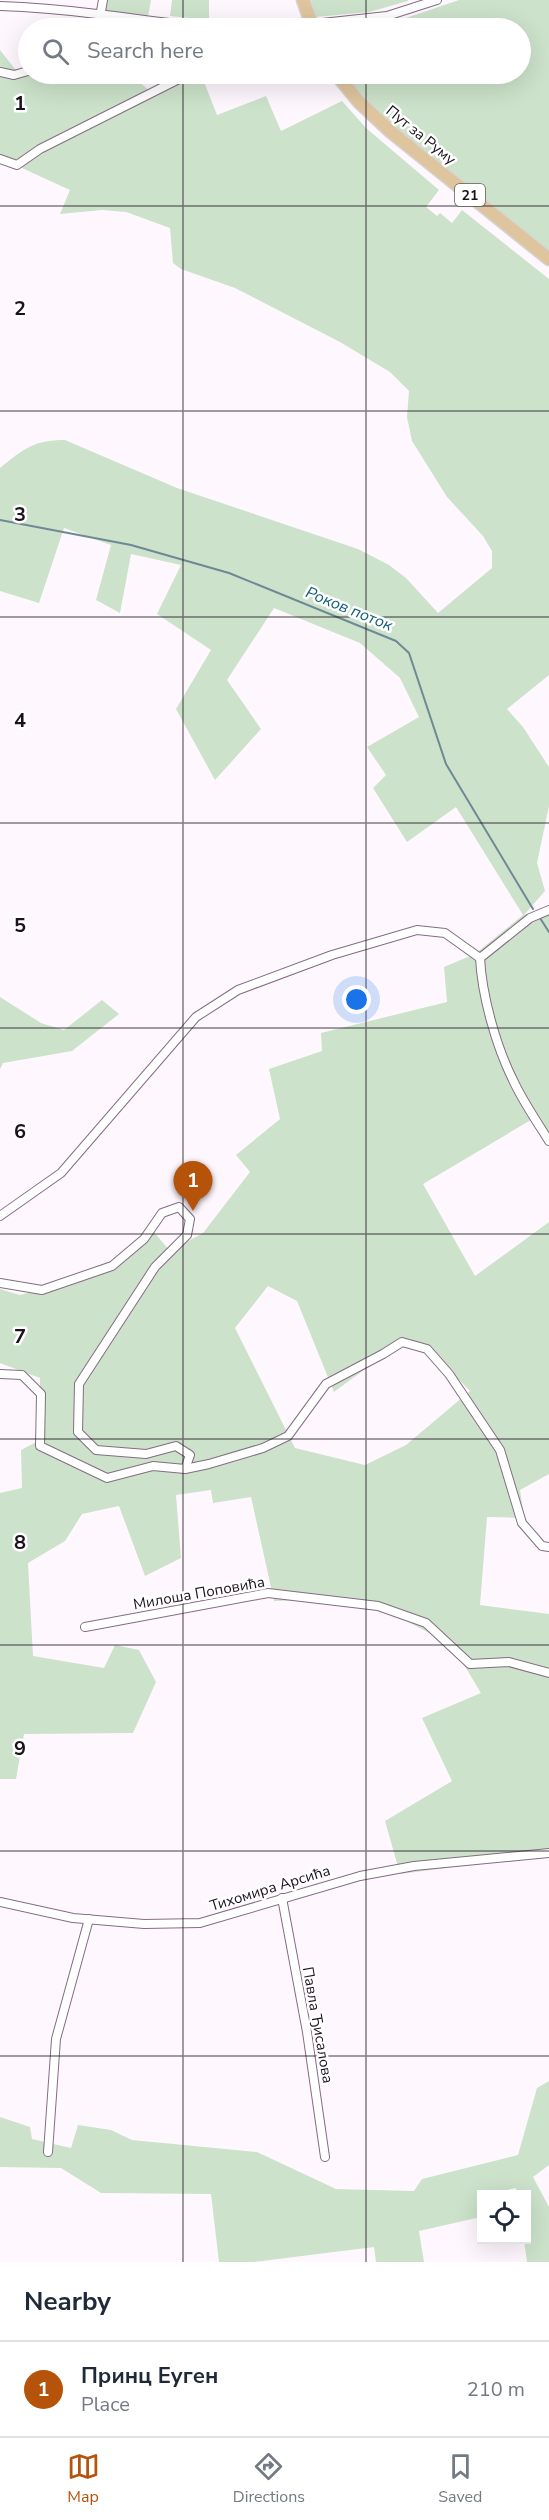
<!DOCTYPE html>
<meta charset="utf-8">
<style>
:root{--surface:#fff;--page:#f6f6f7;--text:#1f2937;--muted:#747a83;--line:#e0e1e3;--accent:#b45309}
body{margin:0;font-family:"Nunito Sans",sans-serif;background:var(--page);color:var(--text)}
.controls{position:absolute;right:18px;bottom:18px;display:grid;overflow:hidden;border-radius:0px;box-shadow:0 6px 24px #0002}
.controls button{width:54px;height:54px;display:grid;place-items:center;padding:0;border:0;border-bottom:2px solid var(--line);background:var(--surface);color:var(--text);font:30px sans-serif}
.you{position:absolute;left:357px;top:1000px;width:21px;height:21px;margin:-15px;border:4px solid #fff;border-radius:50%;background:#1a73e8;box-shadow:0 0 0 9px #1a73e833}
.badge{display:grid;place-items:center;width:39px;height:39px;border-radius:50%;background:var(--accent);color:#fff;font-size:20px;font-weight:700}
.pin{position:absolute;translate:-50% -50px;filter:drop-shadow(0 2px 3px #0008)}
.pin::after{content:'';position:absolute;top:32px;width:21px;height:18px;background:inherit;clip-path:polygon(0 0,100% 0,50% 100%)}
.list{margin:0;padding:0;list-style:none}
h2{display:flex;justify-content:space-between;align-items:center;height:78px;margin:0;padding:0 24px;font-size:26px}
h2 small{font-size:20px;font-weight:400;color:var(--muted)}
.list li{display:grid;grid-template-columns:39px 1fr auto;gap:18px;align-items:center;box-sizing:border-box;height:96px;padding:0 24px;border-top:2px solid var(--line)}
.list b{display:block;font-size:22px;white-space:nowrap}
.list p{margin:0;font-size:20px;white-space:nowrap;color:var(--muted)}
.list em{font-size:20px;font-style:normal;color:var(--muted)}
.icon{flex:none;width:33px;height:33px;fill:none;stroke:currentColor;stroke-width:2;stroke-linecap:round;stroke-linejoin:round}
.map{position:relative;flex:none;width:549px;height:2262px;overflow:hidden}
.search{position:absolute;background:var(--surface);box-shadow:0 6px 24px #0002;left:18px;right:18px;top:18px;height:66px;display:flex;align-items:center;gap:15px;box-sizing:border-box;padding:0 21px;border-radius:33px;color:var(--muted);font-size:22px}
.sheet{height:174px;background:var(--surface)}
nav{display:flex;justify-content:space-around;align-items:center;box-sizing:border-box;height:84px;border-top:2px solid var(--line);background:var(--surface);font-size:16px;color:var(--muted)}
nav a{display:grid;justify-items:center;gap:3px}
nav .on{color:var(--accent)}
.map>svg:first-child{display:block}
.green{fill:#cce2ca;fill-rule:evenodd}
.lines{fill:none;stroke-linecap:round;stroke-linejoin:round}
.stream{stroke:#6f8896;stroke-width:2}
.street-casing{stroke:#856c83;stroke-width:10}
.primary-casing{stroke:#d6d4d6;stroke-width:15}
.street{stroke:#fff;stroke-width:8}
.primary{stroke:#dec59d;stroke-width:12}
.street-bridge-casing{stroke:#856c83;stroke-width:10;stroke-linecap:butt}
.street-bridge{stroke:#fff;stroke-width:8}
.grid{fill:none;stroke:#1c121c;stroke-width:1.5;stroke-opacity:0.55}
.labels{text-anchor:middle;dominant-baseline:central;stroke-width:5;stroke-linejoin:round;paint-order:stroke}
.shield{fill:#fff;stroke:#605960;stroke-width:1.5}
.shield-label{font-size:14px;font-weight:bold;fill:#1c121c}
.street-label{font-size:15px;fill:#1c121c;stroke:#fff}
.water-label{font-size:16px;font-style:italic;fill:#115e75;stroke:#fff}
.grid-label{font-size:20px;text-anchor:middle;font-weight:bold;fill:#1c121c;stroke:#fff;stroke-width:5;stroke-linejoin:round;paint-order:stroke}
</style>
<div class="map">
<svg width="549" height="2262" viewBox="0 0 549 2262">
<rect width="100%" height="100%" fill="#fef8fe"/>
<g class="green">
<polygon points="108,0 151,0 148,17 106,10"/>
<polygon points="172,0 209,0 209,20 170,16"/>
<polygon points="311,0 408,0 408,1 369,12 316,17"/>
<path d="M459 0H549V253C481 198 399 142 345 74H520V28H360L388 24Z"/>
<path d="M0 50 15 69 28 68V74H130L151 92 184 74H201L217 115 266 96 281 131 342 101 366 128 439 190 426 207 437 216 440 213 452 223 462 210 549 279V675L507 709 523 727 549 767V806L537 863 545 891 524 915 549 908V1136L536 1117 423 1184 475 1276 549 1222V1474L520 1490 524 1518 487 1517 480 1605 549 1614V1855L400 1874 385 1821 452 1781 422 1718 481 1693 452 1645 393 1614 321 1600 274 1601 251 1497 213 1503 211 1490 176 1495 181 1558 145 1576 119 1506 82 1514 65 1541 28 1563 33 1656 104 1668 115 1645 139 1650 156 1682 133 1733 24 1734 16 1779H0V1493L22 1488 21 1450 40 1440V1378L0 1363V1289L20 1295 78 1280 119 1261 153 1231 170 1251 203 1233 250 1172 236 1155 280 1119 269 1069 322 1051 321 1033 447 1002 444 967 475 954 523 915 456 807 407 842 373 788 386 775 367 747 419 717 400 678 360 643 274 608 227 680 261 729 215 780 176 709 211 650 157 614 181 565 131 554 120 613 96 600 111 545 64 528 39 603 0 591V468C24 449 33 440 65 440L177 488 358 549 389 565 406 578 438 613 492 568V551L483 536 447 497 412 441 407 417 409 391 390 372 340 342 235 288 181 269 173 263 170 228 126 212 102 210 60 214 70 190 0 158ZM268 1286 297 1301 334 1392 406 1339 425 1345 470 1391 406 1445 365 1465 295 1448 235 1328Z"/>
<polygon points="0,997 41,1023 64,1030 102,1000 119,1014 72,1051 3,1063 0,1069"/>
<polygon points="549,2081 549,2165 533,2177 549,2207 549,2262 527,2262 524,2240 526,2240 526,2194 517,2194 516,2188 503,2191 503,2194 482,2194 481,2217 419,2231 424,2262 376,2262 374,2247 253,2262 219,2262 211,2194 101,2193 61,2168 0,2167 0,2117 30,2127 32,2139 71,2148 78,2125 111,2130 132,2140 257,2152 336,2189 414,2191 422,2179 518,2155 537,2088"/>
</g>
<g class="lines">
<g class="stream">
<polyline points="0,520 131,545 229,573 396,641 409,653 446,764 533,909"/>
<polyline points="540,918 549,932"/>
</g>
<g class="street-casing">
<g id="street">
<path d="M0 6C32 7 65 10 97 14 165 22 227 34 295 25"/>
<polyline points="322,23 387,16 437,0"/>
<polyline points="98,28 103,0"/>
<polyline points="0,72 14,75 28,71"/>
<polyline points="0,159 17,165 40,149 189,74"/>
<path d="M480 958C482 996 496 1046 513 1080 522 1100 537 1122 549 1141"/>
<polyline points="480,958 530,918 549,910"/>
<polyline points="0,1216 61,1173 196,1017 238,990 332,955 417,930 445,933 480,958"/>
<polyline points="0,1283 42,1290 112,1266 144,1239 162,1213 179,1207 190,1219 187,1235 155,1267 79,1384 78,1432 96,1450 146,1454 176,1446 190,1455 185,1469"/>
<polyline points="0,1374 22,1375 41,1394 40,1446 107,1478 153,1466 185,1469 209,1464 263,1448 288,1436 326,1384 383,1354 402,1342 427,1349 449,1374 500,1450 522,1523 542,1546 549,1547"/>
<polyline points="85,1627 268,1593 378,1606 426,1623 470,1664 509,1662 549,1673"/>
<polyline points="282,1898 307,2032 325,2157"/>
<polyline points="0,1902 73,1918 144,1924 200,1923 360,1876 414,1866 549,1853"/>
<polyline points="48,2152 56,2039 89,1919"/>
</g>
</g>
<g class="primary-casing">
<g id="primary">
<polyline points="303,0 313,28"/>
<polyline points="336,74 359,102 391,132 549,259"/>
</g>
</g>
<use href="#street" class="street"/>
<use href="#primary" class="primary"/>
<g class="street-bridge-casing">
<polyline id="street-bridge" points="295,25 322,23"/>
</g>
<use href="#street-bridge" class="street-bridge"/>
</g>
<path class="grid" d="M183 0V28M366 0V28M183 74V2262M366 74V2262M0 206H549M0 411H549M0 617H549M0 823H549M0 1028H549M0 1234H549M0 1439H549M0 1645H549M0 1851H549M0 2056H549"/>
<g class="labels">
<rect class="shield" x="455" y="184" width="30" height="22" rx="4.5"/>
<g class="shield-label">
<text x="470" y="195">21</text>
</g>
<g class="street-label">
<text transform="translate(421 135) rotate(39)">Пут за Руму</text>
<text transform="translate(199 1593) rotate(-10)">Милоша Поповића</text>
<text transform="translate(270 1888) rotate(-17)">Тихомира Арсића</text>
<text transform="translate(318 2025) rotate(80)">Павла Ђисалова</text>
</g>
<g class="water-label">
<text transform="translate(349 609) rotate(22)">Роков поток</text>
</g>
</g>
<g class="grid-label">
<text x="20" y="110">1</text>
<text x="20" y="315">2</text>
<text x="20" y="521">3</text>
<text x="20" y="727">4</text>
<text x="20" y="932">5</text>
<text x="20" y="1138">6</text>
<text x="20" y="1343">7</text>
<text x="20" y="1549">8</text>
<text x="20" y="1755">9</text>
</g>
</svg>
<div class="controls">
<button><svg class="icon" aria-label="locate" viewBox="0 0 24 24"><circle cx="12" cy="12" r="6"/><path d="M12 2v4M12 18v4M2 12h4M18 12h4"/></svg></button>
</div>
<div class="you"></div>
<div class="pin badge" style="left:193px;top:1211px">1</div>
<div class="search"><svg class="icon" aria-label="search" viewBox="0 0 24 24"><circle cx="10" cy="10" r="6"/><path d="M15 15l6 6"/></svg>Search here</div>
</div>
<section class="sheet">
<h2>Nearby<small></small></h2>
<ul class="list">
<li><span class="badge">1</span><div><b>Принц Еуген</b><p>Place</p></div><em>210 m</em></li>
</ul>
</section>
<nav>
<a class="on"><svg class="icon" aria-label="map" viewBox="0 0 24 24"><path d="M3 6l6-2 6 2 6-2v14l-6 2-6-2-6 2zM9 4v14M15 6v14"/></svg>Map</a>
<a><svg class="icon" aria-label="directions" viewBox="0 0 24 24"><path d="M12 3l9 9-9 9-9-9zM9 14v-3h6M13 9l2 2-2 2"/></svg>Directions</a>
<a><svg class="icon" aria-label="saved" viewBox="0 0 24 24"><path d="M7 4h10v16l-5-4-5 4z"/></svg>Saved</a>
</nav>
